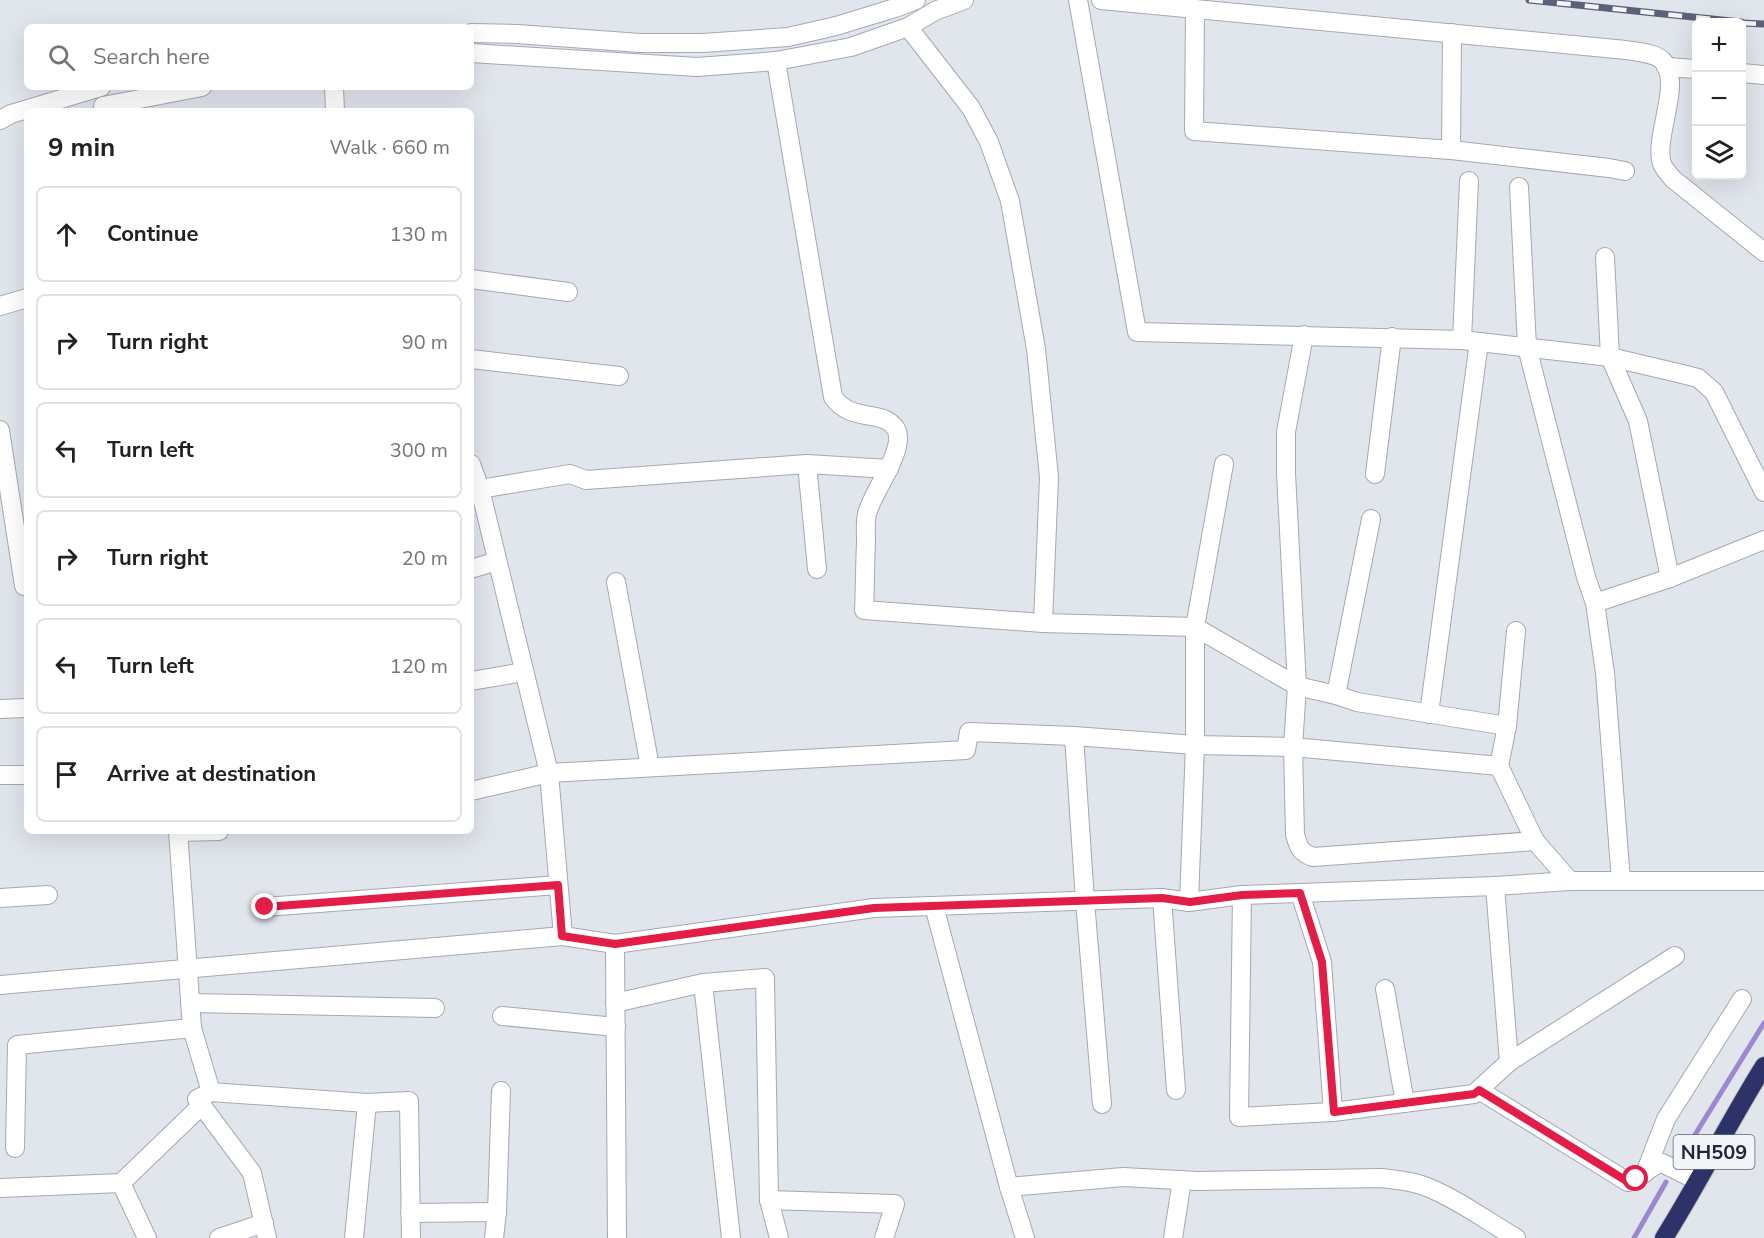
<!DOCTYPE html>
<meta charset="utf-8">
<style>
:root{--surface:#fff;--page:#f6f6f6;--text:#202124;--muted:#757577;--line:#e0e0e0}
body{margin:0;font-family:"Nunito Sans",sans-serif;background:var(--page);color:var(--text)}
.controls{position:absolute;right:18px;top:18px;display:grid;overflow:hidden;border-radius:9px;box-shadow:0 6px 24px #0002}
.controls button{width:54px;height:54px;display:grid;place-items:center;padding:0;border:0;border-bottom:2px solid var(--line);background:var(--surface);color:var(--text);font:30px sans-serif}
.stop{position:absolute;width:18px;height:18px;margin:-14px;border:4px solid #e11d48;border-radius:50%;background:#fff}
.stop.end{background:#e11d48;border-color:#fff;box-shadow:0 2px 6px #0008}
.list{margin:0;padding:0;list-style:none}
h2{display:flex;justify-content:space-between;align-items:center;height:78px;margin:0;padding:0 24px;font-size:26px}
h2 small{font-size:20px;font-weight:400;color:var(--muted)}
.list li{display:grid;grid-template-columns:39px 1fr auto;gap:18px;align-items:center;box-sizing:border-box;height:96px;margin:0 12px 12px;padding:0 12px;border:2px solid var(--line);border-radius:9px}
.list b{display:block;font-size:22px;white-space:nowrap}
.list em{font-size:20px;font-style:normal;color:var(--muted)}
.icon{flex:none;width:33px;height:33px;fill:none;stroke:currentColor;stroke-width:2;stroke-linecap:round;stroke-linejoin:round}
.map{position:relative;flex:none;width:1764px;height:1238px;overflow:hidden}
.search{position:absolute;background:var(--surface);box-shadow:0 6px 24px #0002;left:24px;top:24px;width:450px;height:66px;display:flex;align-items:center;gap:15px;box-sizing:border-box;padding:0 21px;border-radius:9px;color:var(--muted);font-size:22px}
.panel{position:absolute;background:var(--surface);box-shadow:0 6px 24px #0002;left:24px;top:108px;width:450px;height:726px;border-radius:9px}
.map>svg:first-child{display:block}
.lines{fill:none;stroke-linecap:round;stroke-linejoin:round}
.stream{stroke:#9c88d2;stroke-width:5}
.street-casing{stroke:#a4a8b4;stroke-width:20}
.secondary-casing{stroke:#a2a8bb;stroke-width:20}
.highway-casing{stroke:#c1c2c9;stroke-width:20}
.street{stroke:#fff;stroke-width:18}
.secondary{stroke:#fff;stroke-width:18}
.highway{stroke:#2d3269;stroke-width:18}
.rail-casing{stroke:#5c6078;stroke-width:7}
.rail{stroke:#f2f4f8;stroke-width:4.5;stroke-dasharray:14;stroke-linecap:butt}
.route{stroke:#e11d48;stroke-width:8}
.labels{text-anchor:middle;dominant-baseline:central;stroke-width:4.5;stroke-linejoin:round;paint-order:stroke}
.shield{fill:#f2f4f8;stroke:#606375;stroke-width:1.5}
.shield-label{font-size:20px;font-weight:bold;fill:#21253d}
</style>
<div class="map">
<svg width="1764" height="1238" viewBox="0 0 1764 1238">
<rect width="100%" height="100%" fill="#e1e5ec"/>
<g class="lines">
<g class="stream">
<polyline points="1680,1159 1764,1023"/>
<polyline points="1634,1238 1666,1182"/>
</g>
<g class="street-casing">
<g id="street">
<polyline points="1078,0 1137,332 1462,340 1610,357 1678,373 1698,378 1714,392 1764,492"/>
<path d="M1101 0 1626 50C1637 52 1654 53 1662 60 1684 81 1653 137 1662 164 1664 169 1669 174 1673 179L1764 252"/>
<polyline points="1195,9 1194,131 1451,150 1609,168 1625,171"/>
<polyline points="908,27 971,108 989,142 1010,201 1036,349 1049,477 1043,623"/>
<polyline points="471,53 697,67 776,61 851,47 908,27 935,11 964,0"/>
<path d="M776 61 833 397C852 424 883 408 896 429 907 449 871 494 867 514 865 522 866 533 866 542 865 565 865 587 864 610L1043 623 1195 627 1297 686 1336 695 1357 702 1507 726"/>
<polyline points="1666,67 1696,69"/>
<polyline points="1742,73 1764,75"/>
<polyline points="334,87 335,111"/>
<polyline points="103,106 202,87"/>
<polyline points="1451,150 1452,33"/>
<polyline points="1519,187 1527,347 1586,577 1595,603 1670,578 1764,540"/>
<polyline points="1605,257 1610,357 1638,421 1670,578"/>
<polyline points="471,279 568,292"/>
<polyline points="0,306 27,298"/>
<path d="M1304 335 1286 432V473L1297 686 1293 747 1295 834C1298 847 1301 853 1313 857L1535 841"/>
<polyline points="1462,340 1469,181"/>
<polyline points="471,359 619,376"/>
<polyline points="0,430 24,586"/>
<polyline points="471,464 480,489 549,773 471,791"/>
<polyline points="807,464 817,569"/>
<polyline points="1375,474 1392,337"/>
<polyline points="480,489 570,474 586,480 807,464 889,469"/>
<polyline points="471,569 497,561"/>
<polyline points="616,582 650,767"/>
<polyline points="1595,603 1605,673 1621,881"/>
<polyline points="1516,631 1507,726 1499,766 1535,841 1570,881"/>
<polyline points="471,681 524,672"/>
<polyline points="1336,695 1371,519"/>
<polyline points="0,709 27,708"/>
<polyline points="1429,714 1479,342"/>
<polyline points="1074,736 1085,901 1102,1104"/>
<polyline points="0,775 27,775"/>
<polyline points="178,831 192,1028 211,1092 197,1099 252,1173 267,1238"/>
<polyline points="178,832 219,831"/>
<polyline points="1300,893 1322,962 1333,1112"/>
<polyline points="1242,895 1239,1117 1333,1112 1474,1094 1509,1062 1495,886"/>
<polyline points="0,898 48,895"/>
<polyline points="1162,898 1176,1090"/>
<polyline points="1189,902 1195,745 1195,627 1224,464"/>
<polyline points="934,906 1009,1187 1025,1238"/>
<polyline points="265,907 558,885"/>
<polyline points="563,936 549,773 966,750 969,732 1074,736 1195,745 1293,747 1499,766"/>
<polyline points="615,944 617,1238"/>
<polyline points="703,983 731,1238"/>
<polyline points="0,985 563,936 615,944 874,908 1162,898 1189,902 1242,895 1495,886 1570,881 1764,881"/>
<polyline points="1385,989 1405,1103"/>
<polyline points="190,1003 435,1008"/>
<polyline points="615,1003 703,983 765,978 769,1200 779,1238"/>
<polyline points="502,1016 616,1027"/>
<polyline points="1509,1062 1675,956"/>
<path d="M1479 1090 1628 1182C1641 1179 1649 1165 1662 1163L1698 1181"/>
<polyline points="211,1092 367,1103 409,1101 411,1238"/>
<polyline points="15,1148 17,1045 192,1028"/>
<polyline points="1645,1173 1666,1119 1742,999"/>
<polyline points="121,1183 147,1238"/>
<path d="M1009 1187 1123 1177 1197 1181 1382 1178C1397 1180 1413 1181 1427 1187 1459 1200 1487 1221 1516 1238"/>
<polyline points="0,1188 121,1183 201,1106"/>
<polyline points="769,1200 895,1204 884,1238"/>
<polyline points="497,1212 501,1091"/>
<polyline points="410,1213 497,1212 494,1238"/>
<polyline points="219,1238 264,1223"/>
<polyline points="354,1238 367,1103"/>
<polyline points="1173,1238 1182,1180"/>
</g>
</g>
<g class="secondary-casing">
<g id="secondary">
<polyline points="471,33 517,34 640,43 703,43 788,37 836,26 895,8 916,0"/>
<polyline points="0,120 11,114 101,87"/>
</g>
</g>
<g class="highway-casing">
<path id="highway" d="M1664 1238C1699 1182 1729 1122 1764 1066"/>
</g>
<use href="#street" class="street"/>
<use href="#secondary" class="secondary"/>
<use href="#highway" class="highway"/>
<g class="rail-casing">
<g id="rail">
<polyline points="1529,0 1741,22"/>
<polyline points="1742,23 1764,24"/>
</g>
</g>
<use href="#rail" class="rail"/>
</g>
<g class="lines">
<polyline class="route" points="265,907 558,885 562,936 615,944 874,908 1162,898 1190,902 1242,895 1300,893 1322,962 1334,1112 1474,1094 1479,1090 1625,1180 1628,1182 1636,1179"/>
</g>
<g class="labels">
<rect class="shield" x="1673.5" y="1135" width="81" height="34" rx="4.5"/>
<g class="shield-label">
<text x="1714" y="1152">NH509</text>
</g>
</g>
</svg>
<div class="controls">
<button>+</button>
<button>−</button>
<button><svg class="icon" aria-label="layers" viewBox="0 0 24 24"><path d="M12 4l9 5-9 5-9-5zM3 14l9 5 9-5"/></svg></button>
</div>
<div class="stop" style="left:1636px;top:1179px"></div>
<div class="stop end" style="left:265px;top:907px"></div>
<div class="search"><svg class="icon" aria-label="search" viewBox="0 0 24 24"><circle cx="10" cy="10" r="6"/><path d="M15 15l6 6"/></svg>Search here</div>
<section class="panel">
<h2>9 min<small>Walk · 660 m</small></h2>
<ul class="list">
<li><svg class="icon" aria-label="ahead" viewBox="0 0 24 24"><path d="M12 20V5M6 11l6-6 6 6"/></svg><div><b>Continue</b></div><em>130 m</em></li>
<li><svg class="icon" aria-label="right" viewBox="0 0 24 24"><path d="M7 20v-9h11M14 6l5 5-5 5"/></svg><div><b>Turn right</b></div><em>90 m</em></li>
<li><svg class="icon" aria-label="left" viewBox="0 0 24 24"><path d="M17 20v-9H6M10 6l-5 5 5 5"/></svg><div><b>Turn left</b></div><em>300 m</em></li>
<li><svg class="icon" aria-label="right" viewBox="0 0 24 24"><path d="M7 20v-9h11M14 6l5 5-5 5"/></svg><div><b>Turn right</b></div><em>20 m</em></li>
<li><svg class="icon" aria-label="left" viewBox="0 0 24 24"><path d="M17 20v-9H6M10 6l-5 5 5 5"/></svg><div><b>Turn left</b></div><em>120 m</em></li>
<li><svg class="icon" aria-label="arrive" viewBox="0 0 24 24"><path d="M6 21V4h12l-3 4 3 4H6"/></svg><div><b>Arrive at destination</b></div></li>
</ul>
</section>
</div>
